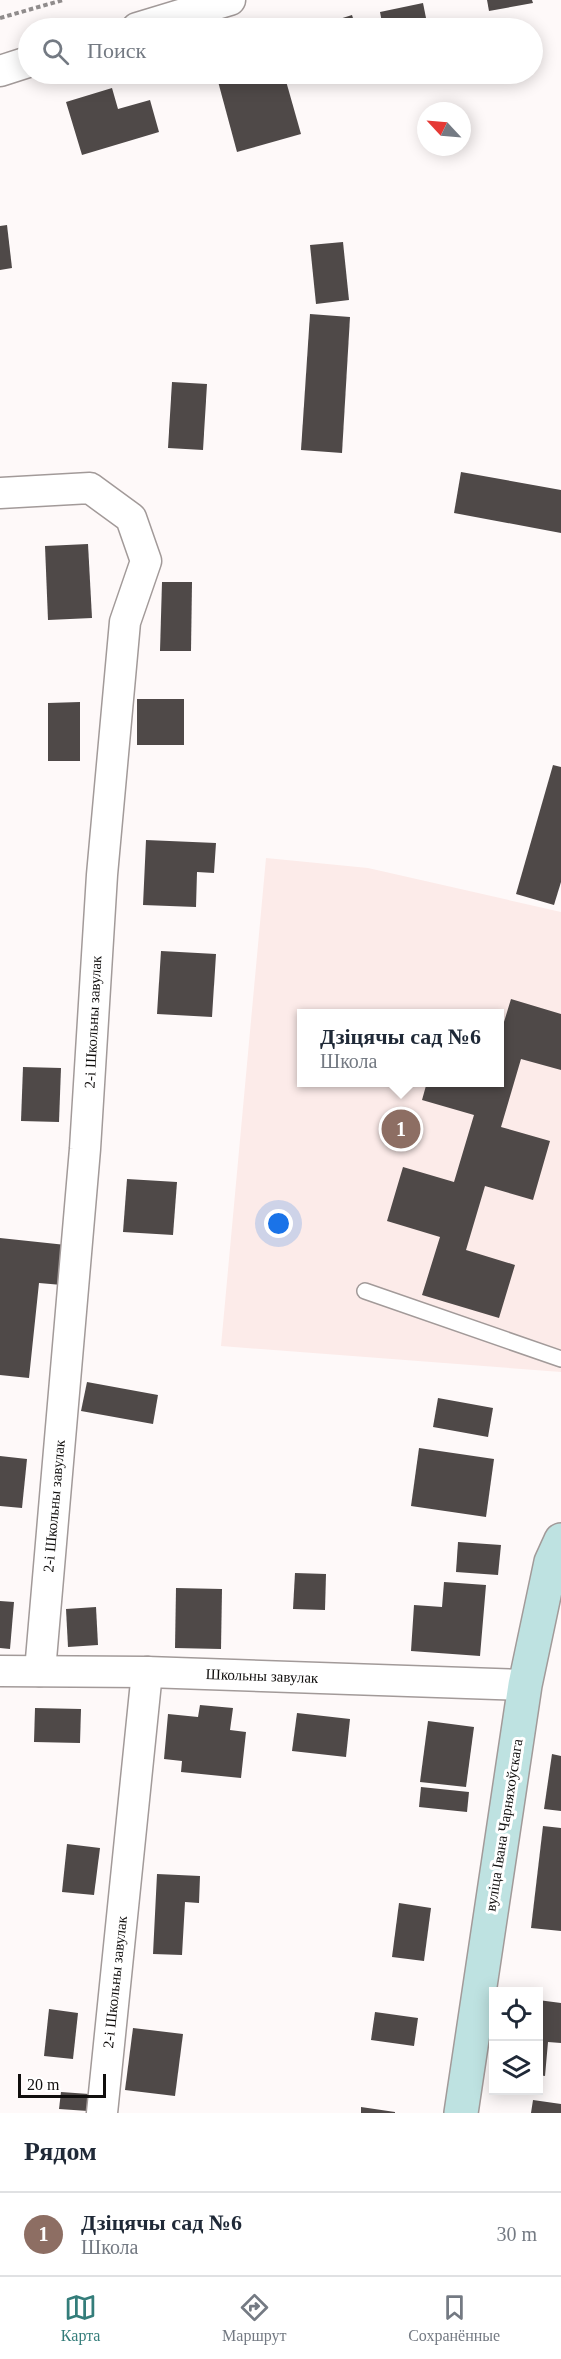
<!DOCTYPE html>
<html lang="ru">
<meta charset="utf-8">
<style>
:root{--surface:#fff;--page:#f6f6f7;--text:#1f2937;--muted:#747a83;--line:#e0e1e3;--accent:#347d7a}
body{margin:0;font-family:"Times New Roman",serif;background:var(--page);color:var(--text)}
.controls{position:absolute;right:18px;bottom:18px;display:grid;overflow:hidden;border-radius:0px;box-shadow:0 3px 15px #0003}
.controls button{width:54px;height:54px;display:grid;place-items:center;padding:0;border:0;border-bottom:2px solid var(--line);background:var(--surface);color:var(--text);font:30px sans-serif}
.compass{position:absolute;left:417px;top:102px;width:54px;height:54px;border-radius:50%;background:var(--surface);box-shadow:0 3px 15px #0003;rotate:296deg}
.scale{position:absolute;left:18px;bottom:15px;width:88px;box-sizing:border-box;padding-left:6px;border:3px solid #100e0d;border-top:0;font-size:16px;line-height:21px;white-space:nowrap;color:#100e0d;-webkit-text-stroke:4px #fff;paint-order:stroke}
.you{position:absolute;left:279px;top:1224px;width:21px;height:21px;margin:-15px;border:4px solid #fff;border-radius:50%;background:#1a73e8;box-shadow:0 0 0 9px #1a73e833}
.badge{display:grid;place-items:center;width:39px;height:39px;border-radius:50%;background:var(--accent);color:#fff;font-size:20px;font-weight:700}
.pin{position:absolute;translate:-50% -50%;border:3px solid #fff;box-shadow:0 2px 6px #0006}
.popup{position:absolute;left:297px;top:1009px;width:207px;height:78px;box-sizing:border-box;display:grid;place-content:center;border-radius:0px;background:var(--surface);filter:drop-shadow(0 2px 4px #0005);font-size:20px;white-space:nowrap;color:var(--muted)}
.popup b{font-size:22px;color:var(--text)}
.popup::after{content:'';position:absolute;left:50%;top:100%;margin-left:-12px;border:12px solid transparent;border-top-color:var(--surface)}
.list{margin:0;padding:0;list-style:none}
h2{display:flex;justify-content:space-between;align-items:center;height:78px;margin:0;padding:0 24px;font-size:26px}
h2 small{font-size:20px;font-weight:400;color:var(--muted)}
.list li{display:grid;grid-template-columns:39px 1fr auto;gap:18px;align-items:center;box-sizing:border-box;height:84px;padding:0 24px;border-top:2px solid var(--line)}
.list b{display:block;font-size:22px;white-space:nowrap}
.list p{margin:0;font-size:20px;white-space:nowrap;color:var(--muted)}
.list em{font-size:20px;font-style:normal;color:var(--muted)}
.icon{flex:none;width:33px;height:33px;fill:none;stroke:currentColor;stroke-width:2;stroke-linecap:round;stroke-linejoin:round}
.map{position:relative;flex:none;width:561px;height:2113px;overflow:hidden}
.search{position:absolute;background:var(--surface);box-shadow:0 3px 15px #0003;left:18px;right:18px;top:18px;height:66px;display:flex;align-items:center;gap:15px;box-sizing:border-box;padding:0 21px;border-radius:33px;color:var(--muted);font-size:22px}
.sheet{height:162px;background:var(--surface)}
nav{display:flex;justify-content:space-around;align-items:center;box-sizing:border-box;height:84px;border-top:2px solid var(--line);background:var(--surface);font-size:16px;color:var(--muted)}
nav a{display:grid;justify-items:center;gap:3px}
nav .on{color:var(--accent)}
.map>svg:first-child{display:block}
.built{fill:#fcebe9;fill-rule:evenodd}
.building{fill:#4f4948}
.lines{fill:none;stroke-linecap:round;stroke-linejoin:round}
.lane-casing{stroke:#a29a99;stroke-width:18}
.street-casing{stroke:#a29a99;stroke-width:33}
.secondary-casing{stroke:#a29a99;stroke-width:36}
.path{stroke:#908c8c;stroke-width:4;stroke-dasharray:4.5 3;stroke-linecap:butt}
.lane{stroke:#fff;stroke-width:15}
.street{stroke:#fff;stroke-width:30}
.secondary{stroke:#bee2e1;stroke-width:33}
.labels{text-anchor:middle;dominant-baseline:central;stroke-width:6;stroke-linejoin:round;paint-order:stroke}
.street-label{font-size:15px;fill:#100e0d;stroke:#fff}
</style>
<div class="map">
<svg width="561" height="2113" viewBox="0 0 561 2113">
<rect width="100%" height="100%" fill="#fef9f9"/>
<path class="built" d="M266 858 368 868 561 912V1372L221 1346ZM302 1014H500V1082H302Z"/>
<g class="building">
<polygon points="487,0 532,0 533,3 489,11"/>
<polygon points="423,3 428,28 383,28 380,12"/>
<polygon points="352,15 356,28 311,28"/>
<polygon points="216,74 284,74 301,134 237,152"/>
<polygon points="112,88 118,109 150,100 159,132 82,155 66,102"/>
<polygon points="7,225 12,268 0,270 0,226"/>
<polygon points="343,242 349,300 316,304 310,245"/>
<polygon points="310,314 350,317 342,453 301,450"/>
<polygon points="172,382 207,384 203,450 168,448"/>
<polygon points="461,472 561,490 561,533 454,513"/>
<polygon points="88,544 92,618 48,620 45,546"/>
<polygon points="162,582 192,582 191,651 160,651"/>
<rect x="137" y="699" width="47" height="46"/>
<polygon points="80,702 80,761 48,761 48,703"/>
<polygon points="553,765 561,767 561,882 554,905 516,894"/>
<polygon points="146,840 216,843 214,873 197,872 196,907 143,905"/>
<polygon points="161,951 216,954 212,1017 157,1014"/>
<polygon points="511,999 561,1014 561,1070 521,1059 501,1127 550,1141 533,1200 485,1186 466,1250 515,1265 499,1318 422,1295 440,1237 387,1221 403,1167 454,1182 474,1115 422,1100 427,1082 500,1082 500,1035"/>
<polygon points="23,1067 61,1068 59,1122 21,1121"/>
<polygon points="127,1179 177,1182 173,1235 123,1232"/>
<polygon points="0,1238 66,1245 62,1285 39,1283 29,1378 0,1375"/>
<polygon points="87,1382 158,1395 153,1424 81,1411"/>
<polygon points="438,1398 493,1408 488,1437 433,1427"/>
<polygon points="419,1448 494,1459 486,1517 411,1506"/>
<polygon points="0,1456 27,1459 22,1508 0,1506"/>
<polygon points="458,1542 501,1545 498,1575 456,1572"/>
<polygon points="295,1573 326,1574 325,1610 293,1609"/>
<polygon points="444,1582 486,1585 480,1656 411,1651 414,1605 442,1607"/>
<polygon points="176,1588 222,1589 221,1649 175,1648"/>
<polygon points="0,1601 14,1602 10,1649 0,1648"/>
<polygon points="96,1607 98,1645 68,1647 66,1609"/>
<polygon points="200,1705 233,1708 230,1730 246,1732 241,1778 181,1772 182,1761 164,1759 168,1714 198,1717"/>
<polygon points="35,1708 81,1709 80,1743 34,1742"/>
<polygon points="297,1713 350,1719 346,1757 292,1751"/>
<polygon points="428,1721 474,1727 466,1787 420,1782"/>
<polygon points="552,1754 561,1756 561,1811 544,1809"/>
<polygon points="421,1787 469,1792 467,1812 419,1807"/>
<polygon points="543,1826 561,1828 561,1931 531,1928"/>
<polygon points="67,1844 100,1848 94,1895 62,1892"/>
<polygon points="157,1874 200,1876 199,1903 185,1902 182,1955 153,1954"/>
<polygon points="399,1903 431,1908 424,1961 392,1957"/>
<polygon points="538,2000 561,2003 561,2043 548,2042 545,2076 538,2075"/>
<polygon points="49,2009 78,2013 73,2059 44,2056"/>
<polygon points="375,2012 418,2018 414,2046 371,2040"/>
<polygon points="133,2028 183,2034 175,2096 125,2090"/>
<polygon points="61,2092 89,2094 88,2111 59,2109"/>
<polygon points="533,2100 561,2104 561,2113 531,2113"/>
<polygon points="361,2107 395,2112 395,2113 361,2113"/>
</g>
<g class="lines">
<g class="lane-casing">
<polyline id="lane" points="365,1291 561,1359"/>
</g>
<g class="street-casing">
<g id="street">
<polyline points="137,28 230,0"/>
<polyline points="0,71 28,62"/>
<polyline points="0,493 90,488 131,518 146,561 125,622 102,875 85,1149 40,1671"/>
<polyline points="0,1671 147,1672 525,1685"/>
<polyline points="102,2113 147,1672"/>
</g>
</g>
<g class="secondary-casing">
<polyline id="secondary" points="461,2113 525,1685 551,1562 561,1540"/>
</g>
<polyline class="path" points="0,18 63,0"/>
<use href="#lane" class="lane"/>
<use href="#street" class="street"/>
<use href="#secondary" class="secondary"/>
</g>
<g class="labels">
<g class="street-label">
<text transform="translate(93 1022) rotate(-87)">2-і Школьны завулак</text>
<text transform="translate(54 1506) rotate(-85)">2-і Школьны завулак</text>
<text transform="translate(262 1676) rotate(2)">Школьны завулак</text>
<text transform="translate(504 1825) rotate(-81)">вуліца Івана Чарняхоўскага</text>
<text transform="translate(115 1982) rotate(-84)">2-і Школьны завулак</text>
</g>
</g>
</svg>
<div class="controls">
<button><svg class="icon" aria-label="locate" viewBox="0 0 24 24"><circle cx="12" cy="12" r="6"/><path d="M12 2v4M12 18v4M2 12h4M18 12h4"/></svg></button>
<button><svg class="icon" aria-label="layers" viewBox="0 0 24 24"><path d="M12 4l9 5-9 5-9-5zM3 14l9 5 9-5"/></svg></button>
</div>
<svg class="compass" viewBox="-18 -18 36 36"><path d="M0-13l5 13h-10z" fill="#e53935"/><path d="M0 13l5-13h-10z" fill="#747a83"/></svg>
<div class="scale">20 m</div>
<div class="you"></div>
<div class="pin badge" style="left:401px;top:1129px;background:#8d6e63">1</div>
<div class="popup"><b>Дзіцячы сад №6</b>Школа</div>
<div class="search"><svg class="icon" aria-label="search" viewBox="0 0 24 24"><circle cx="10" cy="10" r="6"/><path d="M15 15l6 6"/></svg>Поиск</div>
</div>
<section class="sheet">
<h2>Рядом<small></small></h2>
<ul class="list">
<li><span class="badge" style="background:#8d6e63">1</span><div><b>Дзіцячы сад №6</b><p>Школа</p></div><em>30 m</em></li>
</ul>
</section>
<nav>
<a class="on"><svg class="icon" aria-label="map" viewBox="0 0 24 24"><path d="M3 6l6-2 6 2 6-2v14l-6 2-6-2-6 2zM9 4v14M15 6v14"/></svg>Карта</a>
<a><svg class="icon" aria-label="directions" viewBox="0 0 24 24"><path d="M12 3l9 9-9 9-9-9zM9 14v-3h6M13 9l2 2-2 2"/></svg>Маршрут</a>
<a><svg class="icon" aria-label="saved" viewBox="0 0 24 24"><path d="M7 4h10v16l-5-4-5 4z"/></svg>Сохранённые</a>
</nav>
